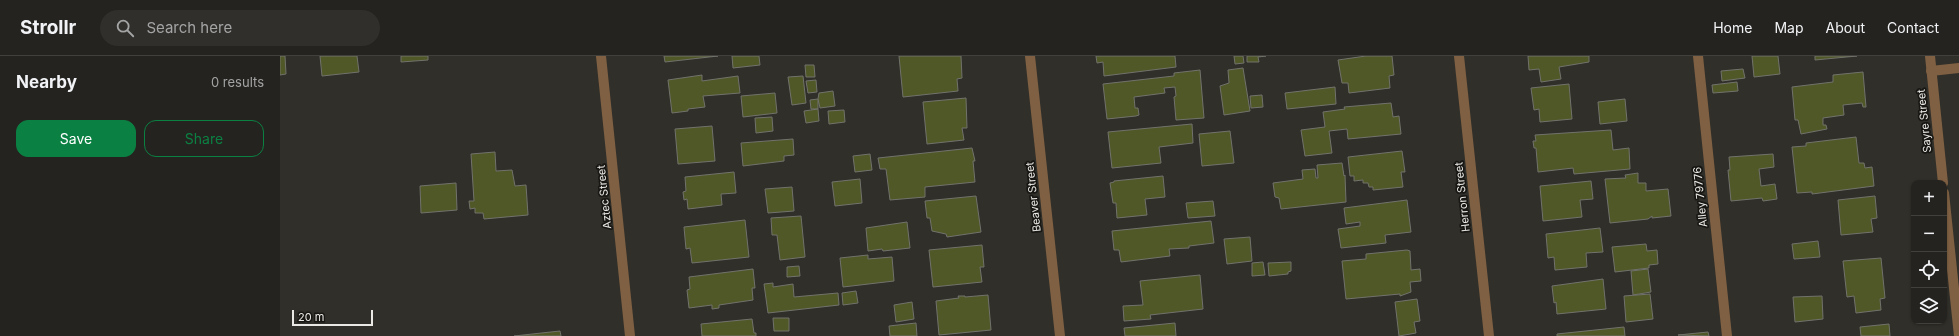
<!DOCTYPE html>
<meta charset="utf-8">
<style>
:root{--surface:#25231f;--page:#312f2c;--text:#f1f3f6;--muted:#a3a4a4;--line:#42403d;--accent:#0b8043}
body{margin:0;font-family:Inter,sans-serif;background:var(--page);color:var(--text)}
.controls{position:absolute;right:12px;bottom:12px;display:grid;overflow:hidden;border-radius:8px;box-shadow:0 1px 3px #0004}
.controls button{width:36px;height:36px;display:grid;place-items:center;padding:0;border:0;border-bottom:1px solid var(--line);background:var(--surface);color:var(--text);font:20px sans-serif}
.scale{position:absolute;left:12px;bottom:10px;width:81px;box-sizing:border-box;padding-left:4px;border:2px solid #ebe9e5;border-top:0;font-size:11px;line-height:14px;white-space:nowrap;color:#ebe9e5;-webkit-text-stroke:3px #181714;paint-order:stroke}
.list{margin:0;padding:0;list-style:none}
h2{display:flex;justify-content:space-between;align-items:center;height:52px;margin:0;padding:0 16px;font-size:17px}
h2 small{font-size:13px;font-weight:400;color:var(--muted)}
.actions{display:flex;gap:8px;padding:12px 16px}
.actions a{flex:1;padding:9px 0;border:1px solid var(--accent);border-radius:12px;text-align:center;font-size:14px;color:var(--accent)}
.actions .main{background:var(--accent);color:#fff}
.icon{flex:none;width:22px;height:22px;fill:none;stroke:currentColor;stroke-width:2;stroke-linecap:round;stroke-linejoin:round}
.map{position:relative;flex:none;width:1679px;height:280px;overflow:hidden}
header{display:flex;align-items:center;gap:24px;box-sizing:border-box;height:56px;padding:0 20px;background:var(--surface);border-bottom:1px solid var(--line)}
header strong{font-size:19px}
nav{display:flex;gap:22px;margin-inline-start:auto;font-size:14px}
.search{width:280px;height:36px;background:var(--page);display:flex;align-items:center;gap:10px;box-sizing:border-box;padding:0 14px;border-radius:22px;color:var(--muted);font-size:15px}
main{display:flex}
aside{flex:1;background:var(--surface)}
.map>svg:first-child{display:block}
.building{fill:#505828;stroke:#71726b}
.lines{fill:none;stroke-linecap:round;stroke-linejoin:round}
.lane{stroke:#7f6043;stroke-width:10}
.street{stroke:#7f6043;stroke-width:10}
.labels{text-anchor:middle;dominant-baseline:central;stroke-width:3.5;stroke-linejoin:round;paint-order:stroke}
.street-label{font-size:11px;fill:#ebe9e5;stroke:#181714}
</style>
<header>
<strong>Strollr</strong>
<div class="search"><svg class="icon" aria-label="search" viewBox="0 0 24 24"><circle cx="10" cy="10" r="6"/><path d="M15 15l6 6"/></svg>Search here</div>
<nav><a>Home</a><a>Map</a><a>About</a><a>Contact</a></nav>
</header>
<main>
<aside>
<h2>Nearby<small>0 results</small></h2>
<ul class="list">
</ul>
<div class="actions"><a class="main">Save</a><a>Share</a></div>
</aside>
<div class="map">
<svg width="1679" height="280" viewBox="0 0 1679 280">
<rect width="100%" height="100%" fill="#312f29"/>
<g class="building">
<polygon points="0,0 5,0 6,18 0,19"/>
<polygon points="40,0 77,0 79,16 42,20"/>
<polygon points="121,0 148,0 148,4 121,6"/>
<polygon points="384,0 438,0 385,6"/>
<polygon points="452,0 479,0 480,9 453,12"/>
<polygon points="619,0 681,0 682,22 677,23 678,35 623,41"/>
<polygon points="816,0 895,0 896,11 824,20 823,6 817,7"/>
<polygon points="954,0 963,0 964,7 955,8"/>
<polygon points="967,0 986,0 978,1 979,6 967,6"/>
<polygon points="1086,0 1112,0 1114,19 1109,20 1110,32 1069,37 1068,27 1062,27 1058,4"/>
<polygon points="1248,0 1309,0 1309,6 1279,11 1281,23 1261,26 1259,13 1249,14"/>
<polygon points="1472,0 1498,0 1500,18 1474,21"/>
<polygon points="1535,0 1577,0 1535,4"/>
<polygon points="525,9 534,9 535,21 526,21"/>
<polygon points="963,12 970,55 944,59 940,30 949,27 948,14"/>
<polygon points="1463,13 1465,22 1442,25 1441,15"/>
<polygon points="920,14 924,62 896,64 894,41 896,40 895,31 884,32 885,37 854,41 855,52 858,52 859,59 856,60 827,63 823,28 894,20 894,17"/>
<polygon points="1583,16 1586,51 1583,51 1582,47 1563,49 1564,59 1543,62 1543,69 1546,69 1547,73 1521,78 1518,64 1515,64 1512,31 1553,26 1553,19"/>
<polygon points="422,19 422,25 458,20 460,37 423,40 425,51 408,53 408,55 392,57 388,24"/>
<polygon points="523,20 526,47 512,49 508,21"/>
<polygon points="536,24 537,36 528,37 526,25"/>
<polygon points="1457,26 1458,35 1433,37 1432,29"/>
<polygon points="1289,28 1292,63 1260,66 1259,53 1254,54 1251,32"/>
<polygon points="1055,31 1056,48 1007,53 1005,37"/>
<polygon points="553,35 555,50 540,52 538,43 539,37"/>
<polygon points="495,37 497,57 463,61 461,40"/>
<polygon points="982,39 983,51 971,52 970,40"/>
<polygon points="686,42 687,72 682,72 684,84 647,88 643,46"/>
<polygon points="538,43 538,53 531,53 530,44"/>
<polygon points="1345,43 1347,65 1320,68 1318,46"/>
<polygon points="1111,47 1113,61 1119,60 1121,78 1068,83 1067,73 1049,75 1052,97 1025,100 1021,74 1045,71 1043,56 1065,53 1064,51"/>
<polygon points="538,53 539,65 526,67 524,55"/>
<polygon points="564,54 565,66 549,68 548,55"/>
<polygon points="492,61 493,75 476,77 475,62"/>
<polygon points="912,68 913,87 879,91 881,107 832,112 828,76"/>
<polygon points="432,70 435,105 398,108 395,73"/>
<polygon points="1331,74 1333,94 1349,92 1350,113 1294,118 1293,112 1258,116 1256,92 1254,92 1253,85 1256,85 1255,79"/>
<polygon points="950,75 954,107 922,110 919,78"/>
<polygon points="1576,81 1579,107 1584,107 1585,112 1592,111 1594,130 1532,138 1532,136 1517,137 1512,91 1526,90 1526,87"/>
<polygon points="513,83 514,99 504,100 504,105 463,110 461,87"/>
<polygon points="692,92 695,105 693,105 695,126 645,131 645,141 610,144 606,113 600,113 598,102"/>
<polygon points="1122,95 1125,116 1121,116 1123,131 1093,134 1093,131 1089,131 1088,127 1083,127 1083,124 1074,125 1074,120 1070,120 1068,101"/>
<polygon points="215,96 216,115 232,114 235,130 246,129 248,159 204,163 203,157 195,157 195,152 190,153 189,145 194,145 191,98"/>
<polygon points="590,98 592,114 575,116 573,100"/>
<polygon points="1493,98 1494,111 1479,113 1481,130 1495,128 1497,143 1483,145 1482,142 1451,145 1448,114 1450,114 1449,101"/>
<polygon points="1062,107 1064,120 1065,119 1066,146 1001,153 999,142 995,141 993,127 1023,123 1022,114 1035,113 1036,122 1038,122 1037,109"/>
<polygon points="454,116 456,137 441,138 442,149 408,153 407,143 404,144 403,136 406,135 405,121"/>
<polygon points="1358,117 1358,127 1366,127 1366,135 1388,133 1391,160 1372,162 1372,160 1368,163 1330,167 1325,123 1346,122 1345,119"/>
<polygon points="883,120 885,141 865,143 867,159 837,162 836,147 833,147 830,127 834,126 834,125"/>
<polygon points="580,123 582,147 555,150 552,126"/>
<polygon points="1311,125 1313,143 1300,144 1302,161 1263,165 1260,130"/>
<polygon points="176,127 177,154 141,157 140,130"/>
<polygon points="512,131 514,155 488,157 485,133"/>
<polygon points="696,140 701,176 667,181 666,178 652,175 650,162 647,162 645,145"/>
<polygon points="1595,140 1597,162 1591,163 1593,176 1561,179 1558,144"/>
<polygon points="1127,144 1131,176 1105,179 1106,187 1061,192 1058,173 1080,170 1080,166 1066,168 1064,152"/>
<polygon points="933,145 935,160 908,162 906,147"/>
<polygon points="521,160 525,201 500,204 497,179 492,179 491,162"/>
<polygon points="465,164 469,201 412,207 410,192 406,193 404,171"/>
<polygon points="931,165 934,187 909,190 909,192 889,193 890,200 841,206 839,194 834,194 832,175"/>
<polygon points="627,166 630,192 603,195 602,193 588,195 586,172"/>
<polygon points="1320,172 1323,196 1306,197 1307,211 1275,214 1274,201 1268,202 1266,178"/>
<polygon points="970,181 972,205 947,208 944,183"/>
<polygon points="1538,185 1540,201 1514,203 1512,188"/>
<polygon points="1366,188 1367,195 1377,194 1378,208 1369,209 1369,212 1335,216 1332,191"/>
<polygon points="702,189 704,211 700,211 702,226 653,231 649,194"/>
<polygon points="1127,194 1130,195 1131,214 1140,213 1141,225 1130,226 1131,236 1120,240 1120,238 1066,243 1062,205 1086,203 1086,198"/>
<polygon points="588,199 588,203 612,201 614,225 563,231 560,202"/>
<polygon points="1601,202 1605,242 1600,243 1601,254 1576,257 1574,240 1567,241 1563,205"/>
<polygon points="983,206 985,219 972,220 972,207"/>
<polygon points="1011,206 1011,215 1008,216 1008,218 989,220 988,207"/>
<polygon points="519,210 520,220 507,221 507,211"/>
<polygon points="473,213 475,232 472,232 473,244 439,249 439,252 432,253 432,249 409,252 407,234 410,233 409,221"/>
<polygon points="1368,213 1371,236 1353,239 1351,215"/>
<polygon points="920,219 923,253 870,259 871,263 844,265 843,250 863,249 860,225"/>
<polygon points="1323,223 1326,253 1277,258 1276,246 1274,247 1272,230"/>
<polygon points="493,227 493,231 513,228 514,241 558,237 559,249 488,257 484,228"/>
<polygon points="576,235 578,247 563,249 562,237"/>
<polygon points="1370,238 1373,263 1346,266 1344,240"/>
<polygon points="708,239 711,274 659,279 656,245 679,242 678,240 685,240 685,241"/>
<polygon points="1542,240 1543,263 1515,266 1513,241"/>
<polygon points="1137,243 1140,265 1134,266 1136,277 1119,280 1115,246"/>
<polygon points="632,246 634,263 616,266 614,249"/>
<polygon points="493,262 509,262 509,275 494,275"/>
<polygon points="472,263 474,277 476,277 476,280 422,280 421,268"/>
<polygon points="636,267 637,280 610,280 609,270"/>
<polygon points="895,267 896,280 845,280 844,272"/>
<polygon points="1609,268 1610,280 1581,280 1580,271"/>
<polygon points="1344,271 1345,280 1277,280 1277,278"/>
<polygon points="280,275 281,280 234,280"/>
<polygon points="1428,276 1429,280 1398,279"/>
</g>
<g class="lines">
<polyline class="lane" points="1418,0 1447,280"/>
<g class="street">
<polyline points="321,0 350,280"/>
<polyline points="750,0 780,280"/>
<polyline points="1179,0 1209,280"/>
<polyline points="1650,0 1663,127"/>
<polyline points="1651,15 1679,12"/>
<polyline points="1664,137 1679,280"/>
</g>
</g>
<g class="labels">
<g class="street-label">
<text transform="translate(1644 65) rotate(-96)">Sayre Street</text>
<text transform="translate(324 141) rotate(-96)">Aztec Street</text>
<text transform="translate(753 141) rotate(-96)">Beaver Street</text>
<text transform="translate(1182 141) rotate(-96)">Herron Street</text>
<text transform="translate(1420 141) rotate(-96)">Alley 79776</text>
</g>
</g>
</svg>
<div class="controls">
<button>+</button>
<button>−</button>
<button><svg class="icon" aria-label="locate" viewBox="0 0 24 24"><circle cx="12" cy="12" r="6"/><path d="M12 2v4M12 18v4M2 12h4M18 12h4"/></svg></button>
<button><svg class="icon" aria-label="layers" viewBox="0 0 24 24"><path d="M12 4l9 5-9 5-9-5zM3 14l9 5 9-5"/></svg></button>
</div>
<div class="scale">20 m</div>
</div>
</main>
